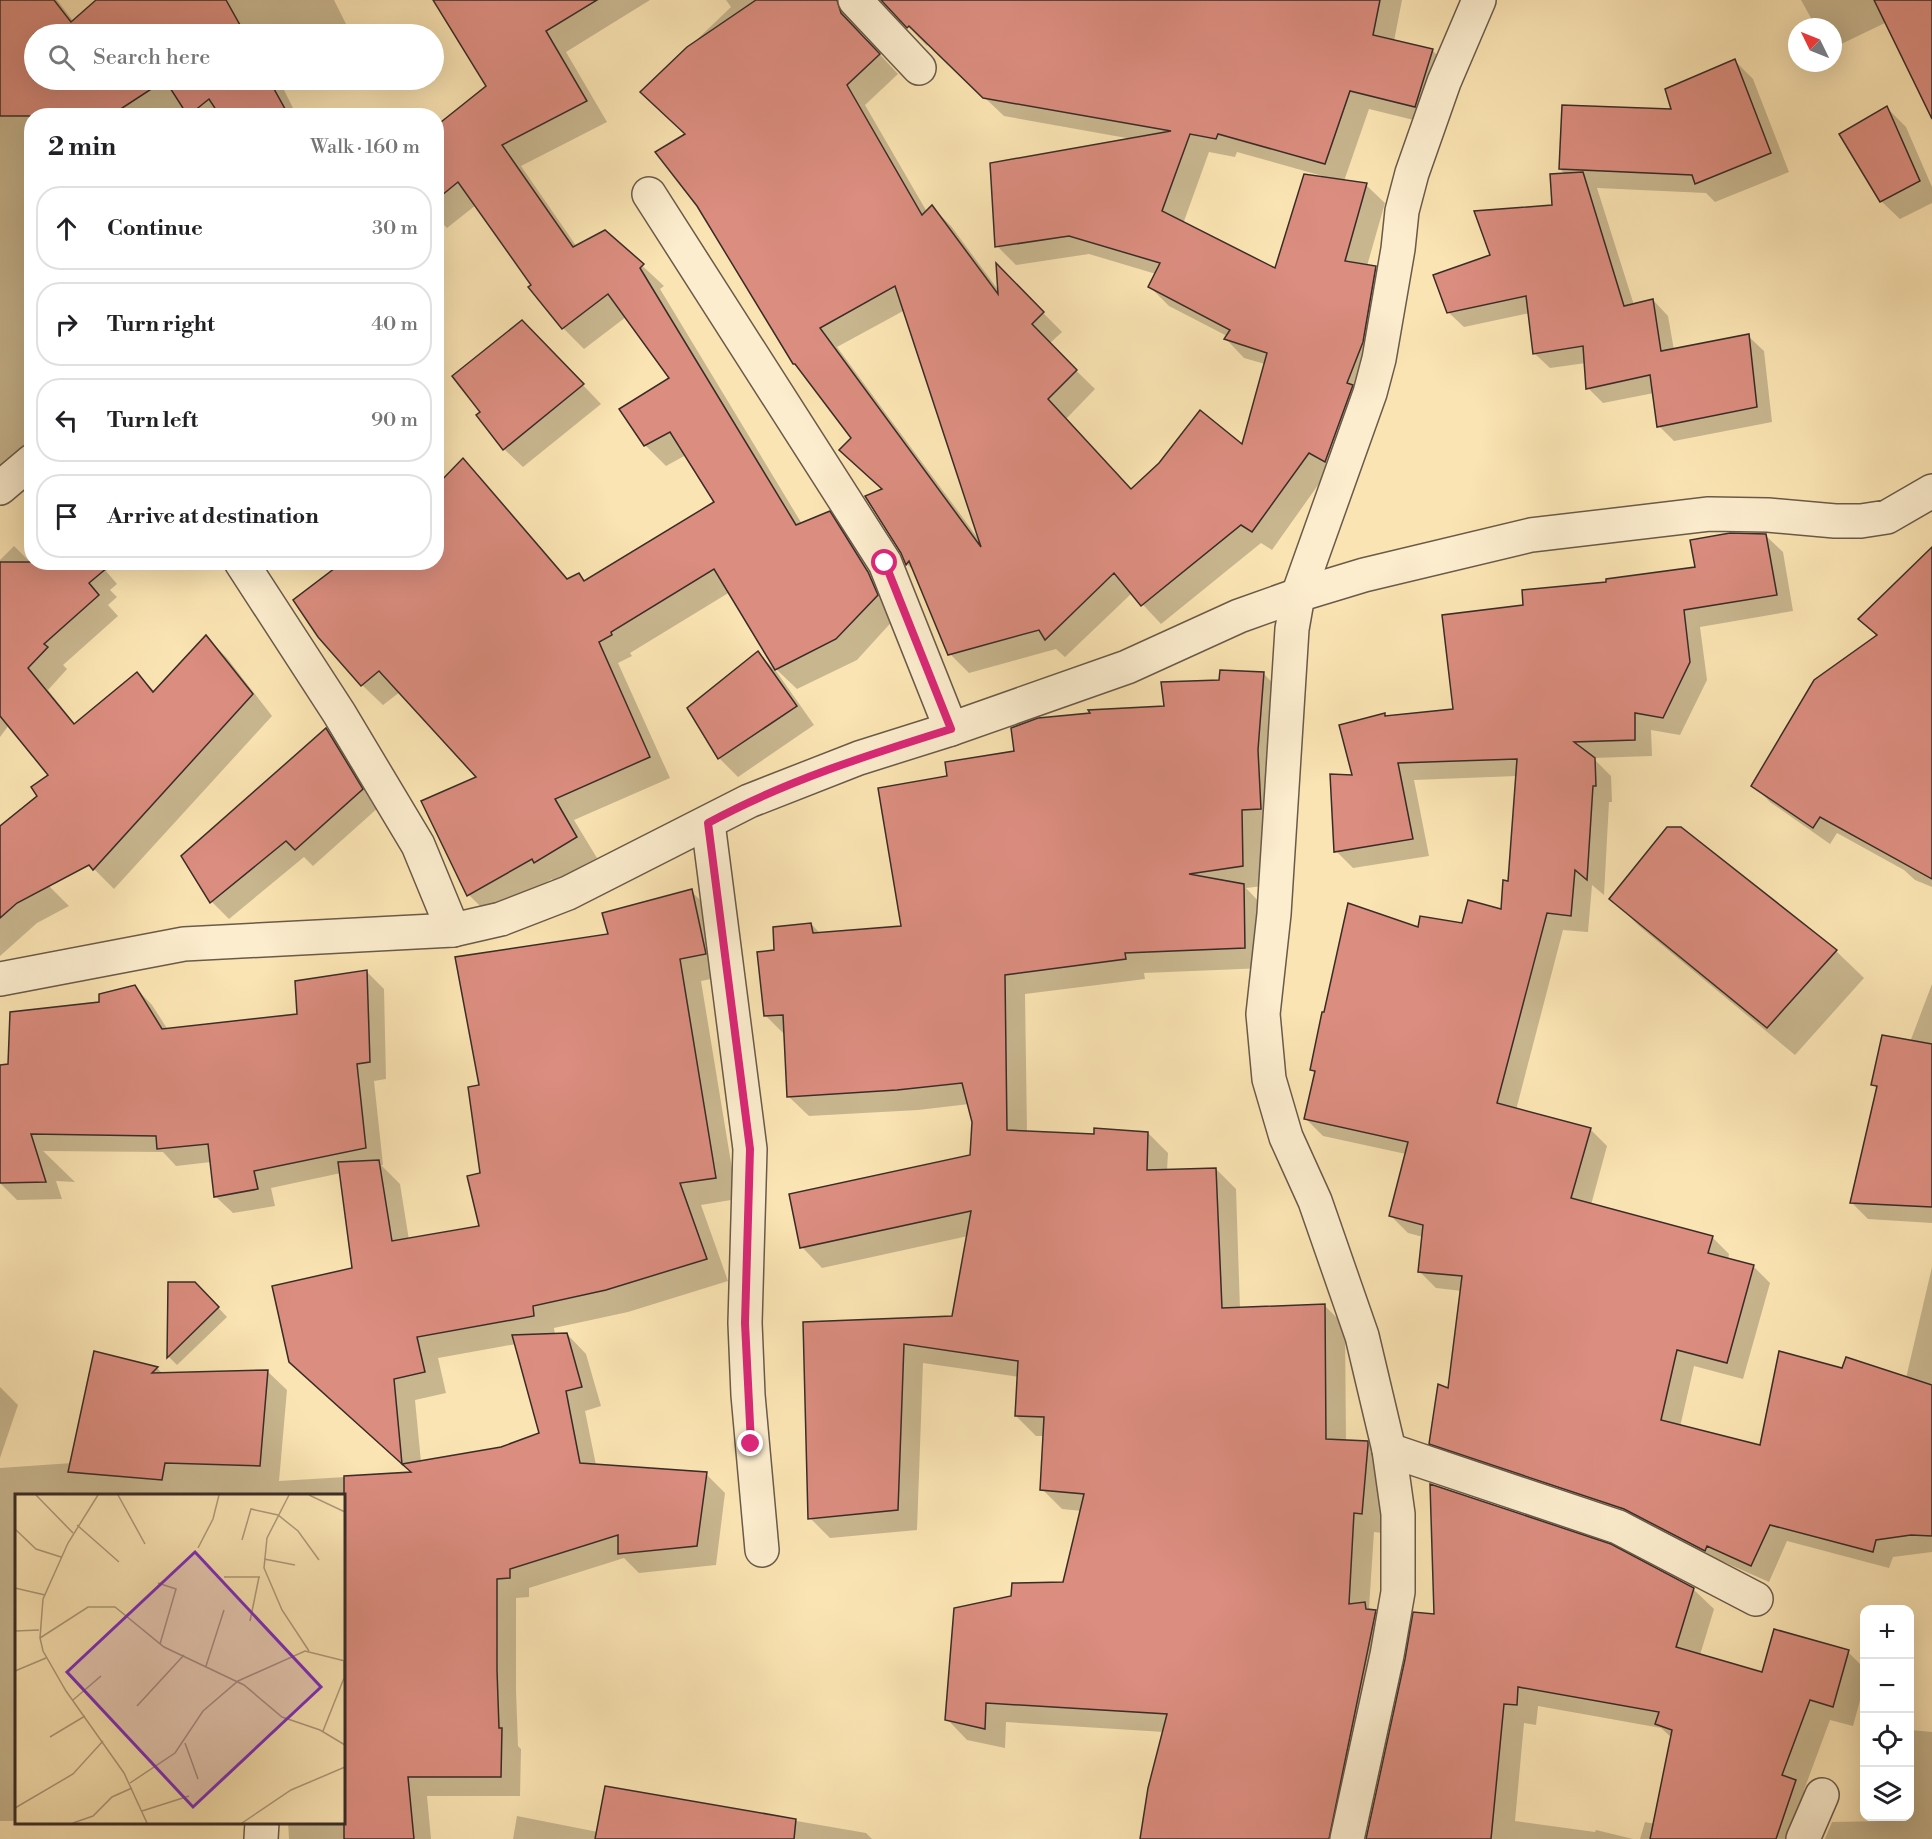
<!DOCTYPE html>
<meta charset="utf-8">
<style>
:root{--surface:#fff;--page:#f6f6f6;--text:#202124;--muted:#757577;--line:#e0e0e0}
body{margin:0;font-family:"Libre Bodoni",serif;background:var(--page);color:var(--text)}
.controls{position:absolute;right:18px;bottom:18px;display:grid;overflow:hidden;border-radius:12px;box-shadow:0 6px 24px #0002}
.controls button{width:54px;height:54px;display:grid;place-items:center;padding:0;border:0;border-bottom:2px solid var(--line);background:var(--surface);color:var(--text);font:30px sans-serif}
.compass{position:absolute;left:1788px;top:18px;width:54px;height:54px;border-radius:50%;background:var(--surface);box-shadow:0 6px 24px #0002;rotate:313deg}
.stop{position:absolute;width:18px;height:18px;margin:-14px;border:4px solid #db2777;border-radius:50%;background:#fff}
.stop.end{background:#db2777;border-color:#fff;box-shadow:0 2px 6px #0008}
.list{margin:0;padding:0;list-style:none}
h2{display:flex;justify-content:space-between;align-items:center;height:78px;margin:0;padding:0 24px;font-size:26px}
h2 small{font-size:20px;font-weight:400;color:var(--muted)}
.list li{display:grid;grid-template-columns:39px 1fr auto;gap:18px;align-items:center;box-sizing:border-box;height:84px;margin:0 12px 12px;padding:0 12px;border:2px solid var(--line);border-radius:24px}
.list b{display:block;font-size:22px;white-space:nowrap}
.list em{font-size:20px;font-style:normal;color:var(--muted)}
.icon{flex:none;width:33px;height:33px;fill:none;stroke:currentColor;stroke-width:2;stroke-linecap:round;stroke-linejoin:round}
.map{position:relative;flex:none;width:1932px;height:1839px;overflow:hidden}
.search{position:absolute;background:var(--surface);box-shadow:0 6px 24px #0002;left:24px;top:24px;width:420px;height:66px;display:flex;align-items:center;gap:15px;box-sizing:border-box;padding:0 21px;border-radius:33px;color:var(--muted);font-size:22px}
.panel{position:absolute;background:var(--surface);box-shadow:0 6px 24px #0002;left:24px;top:108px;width:420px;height:462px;border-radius:24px}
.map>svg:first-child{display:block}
.shadow{fill:#0003;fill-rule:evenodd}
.building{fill:#db8d7f;stroke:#392c27;stroke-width:1.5;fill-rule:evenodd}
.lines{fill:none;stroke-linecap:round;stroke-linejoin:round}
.street-casing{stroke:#6a5a4a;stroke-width:36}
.street{stroke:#fcedce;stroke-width:33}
.route{stroke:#db2777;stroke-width:8}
.inset-road{fill:none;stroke:#ad9a7b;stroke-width:1.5}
.view{fill:#7b2cbf;fill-opacity:0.15;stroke:#7b2cbf;stroke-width:3}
.inset-edge{fill:none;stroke:#392c27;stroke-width:3}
</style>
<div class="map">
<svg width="1932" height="1839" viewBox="0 0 1932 1839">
<rect width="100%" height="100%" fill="#fbe4b3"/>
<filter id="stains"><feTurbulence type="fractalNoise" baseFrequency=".00333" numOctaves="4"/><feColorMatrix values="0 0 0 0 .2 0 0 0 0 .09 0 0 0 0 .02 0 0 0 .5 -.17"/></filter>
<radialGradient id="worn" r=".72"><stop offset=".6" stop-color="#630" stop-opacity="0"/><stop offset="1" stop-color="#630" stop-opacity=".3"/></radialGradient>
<g class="shadow">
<polygon points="2,0 57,0 74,22 98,0 334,0 351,34 34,34 34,80 279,80 297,116 32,116 32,464 0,488 0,1"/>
<polygon points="435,0 650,0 566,52 607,122 521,166 577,247 605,231 664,286 660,289 802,524 829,513 850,534 897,616 857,660 797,689 777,670 730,592 630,653 632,656 618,663 670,778 574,820 597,858 555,882 552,879 489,915 469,895 479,777 400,692 383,705 362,685 335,571 329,562 436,562 463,460 483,480 569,580 579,574 586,582 716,503 686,455 666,466 645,445 672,379 626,317 584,349 563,328 476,205 447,228 436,217 436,128 488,87"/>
<path d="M726 0H1402L1394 41 1433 51 1452 70 1434 125 1369 109 1344 181 1366 185 1385 203 1367 266 1375 267 1394 286 1328 471 1272 550 1261 543 1161 624 1132 593 1065 657 1056 649 969 673 950 654 915 572 907 564 902 552 883 490 852 438 804 373 794 364 686 135 642 92 731 7ZM871 0 881 1 886 4 927 46 928 44 1004 116 1132 139 997 246 1016 265 1089 254 1156 274 1150 287 1169 306 1227 336 1226 339 1244 358 1265 364 1242 446 1132 491 1066 419 1095 389 1049 344 1062 332 998 267 999 291 951 226 932 207 927 212 865 105 898 74 860 33 855 24ZM1209 152 1235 157 1237 152 1326 177 1276 271 1183 224ZM905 310 980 541 837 347Z"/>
<polygon points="1801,0 1932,0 1932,98 1887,22 1835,47 1833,44 1833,27 1816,27"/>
<polygon points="1735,61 1753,79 1789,172 1715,202 1706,193 1597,188 1634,305 1653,300 1668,316 1674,350 1748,336 1764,351 1772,422 1674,441 1659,426 1654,393 1603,403 1588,388 1586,363 1550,368 1534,353 1530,313 1464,327 1448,312 1491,256 1554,206 1566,175 1560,169 1674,110"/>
<polygon points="1887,108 1906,127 1932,187 1932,203 1900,219 1881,201"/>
<polygon points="541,341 601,404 523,467 504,449"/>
<polygon points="1765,535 1783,552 1793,611 1700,627 1707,680 1680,735 1651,730 1652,756 1593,758 1611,776 1612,802 1609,802 1604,895 1592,885 1588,932 1563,930 1516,1110 1590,1129 1607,1146 1591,1205 1712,1237 1729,1254 1728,1260 1753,1266 1770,1283 1743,1379 1694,1366 1680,1427 1761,1447 1843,1370 1906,1378 1932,1267 1932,1552 1893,1557 1889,1568 1787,1541 1769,1582 1724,1562 1722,1567 1448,1460 1431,1443 1449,1390 1462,1291 1436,1288 1419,1271 1423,1237 1408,1233 1391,1216 1406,1154 1323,1136 1306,1119 1316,1074 1312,1070 1419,929 1464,925 1502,911 1510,883 1517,776 1414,780 1429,856 1353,868 1336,851 1354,777 1384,715 1387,717 1455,710 1525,606 1608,583 1697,568"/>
<polygon points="14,546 30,562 119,562 106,571 117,584 110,590 117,597 108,605 118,616 63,665 67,669 48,690 76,725 137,674 155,692 206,637 227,658 272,716 114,889 94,869 50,776 9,725 0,737 0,560"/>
<polygon points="1932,549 1932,887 1915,880 1904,870 1837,833 1830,844 1770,802 1753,785 1877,636 1860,619"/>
<polygon points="758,653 776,671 814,725 738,777 719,758"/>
<polygon points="1263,673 1283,694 1280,829 1262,830 1263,886 1246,888 1263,906 1265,968 1144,973 1145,979 1025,994 1027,1132 1095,1135 1148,1133 1168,1153 1167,1171 1216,1169 1236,1189 1240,1309 1325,1306 1345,1326 1346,1441 1367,1443 1387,1463 1382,1533 1374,1532 1369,1608 1375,1611 1395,1631 1352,1839 1142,1839 1164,1732 1006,1722 1005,1748 967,1740 947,1719 1013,1597 1064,1583 1082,1511 1062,1509 1042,1489 1044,1436 1036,1436 1016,1416 1019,1377 923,1363 917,1530 830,1538 810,1518 805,1324 953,1317 968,1236 822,1268 802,1247 972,1156 973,1122 969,1104 918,1110 809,1116 788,1096 785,1035 765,1015 776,951 811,924 821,934 903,928 948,777 1015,752 1166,707 1220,682"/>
<polygon points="326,730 343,747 379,807 313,866 304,857 229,919 212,902 183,856"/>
<polygon points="0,845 49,886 69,906 37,923 0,956"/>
<path d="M691 891 713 913 727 976 701 981 737 1199 701 1205 728 1281 628 1312 554 1328 555 1335 567 1334 586 1354 601 1406 585 1411 596 1465 706 1474 725 1493 716 1565 639 1573 624 1558 529 1588V1597L516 1598V1690L518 1746 521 1749 520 1796H427L431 1839H289L288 1822H344V1496H16V1821H0V1468L72 1463 95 1353 157 1368 163 1374 267 1371 287 1390 279 1481 412 1473 290 1362 354 1269 341 1173 271 1188 275 1206 233 1213 215 1196 211 1162 176 1166 163 1152 43 1151 75 1182 56 1181 62 1199 17 1200 0 1183V1111L101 1003 135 987 152 1005 168 1030 299 1015 367 972 384 989 386 1079 374 1081 383 1165H381L400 1184 409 1240 481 1227 480 1086 609 935ZM516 1344 541 1433 502 1448 421 1462 415 1400 446 1393 438 1358Z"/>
<polygon points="1611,898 1836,951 1864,978 1795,1055 1639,926"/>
<polygon points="1932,984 1932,1223 1868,1219 1851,1202 1878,1089 1873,1085 1910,1042"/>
<polygon points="170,1283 195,1283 227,1317 177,1365 169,1357"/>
<polygon points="0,1387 18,1405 0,1458"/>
<polygon points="1693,1589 1714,1609 1700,1655 1763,1674 1848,1652 1864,1668 1864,1686 1853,1726 1830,1720 1804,1790 1816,1802 1804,1839 1640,1839 1645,1822 1655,1824 1672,1738 1661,1728 1538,1706 1536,1725 1524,1723 1515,1821 1595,1832 1596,1830 1633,1839 1368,1839 1435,1615"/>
<polygon points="1910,1730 1932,1732 1932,1839 1825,1839 1832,1822 1883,1821 1883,1816 1910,1816"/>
<polygon points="606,1788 866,1833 872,1839 513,1839 517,1816 598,1832"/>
</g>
<g class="building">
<polygon points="0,0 54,0 71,22 96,0 226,0 245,34 34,34 34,80 269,80 289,116 220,116 209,99 188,116 165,80 110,116 0,116"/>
<polygon points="433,0 597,0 546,31 587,101 502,145 573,247 605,230 644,264 640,268 796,525 830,511 868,572 878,595 836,639 775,670 714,569 611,632 612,635 599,642 650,757 555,799 577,837 534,863 532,859 467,896 421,801 476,777 379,671 361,686 318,637 293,600 343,562 436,562 436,486 463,458 567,579 579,573 584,581 714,502 670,432 644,446 619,409 669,378 608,294 562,329 528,287 531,285 458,182 436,200 436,126 486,86"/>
<path d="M756 0H837L841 13 880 54 847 85 922 215 932 205 998 294 996 263 1044 312 1032 324 1077 370 1048 399 1131 489 1159 463 1200 410 1242 444 1267 353 1224 339 1230 330 1148 287 1160 263 1069 236 995 247 990 163 1171 131 983 98 909 26 907 28 881 0H1380L1373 35 1433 49 1415 107 1350 91 1325 164 1218 134 1216 139 1190 134 1162 211 1275 268 1304 174 1367 183 1345 261 1376 266 1363 342 1347 383 1353 385 1325 462 1309 453 1252 532 1241 525 1141 606 1114 573 1045 640 1039 630 948 655 909 561 906 565 901 553 865 496 882 489 839 450 851 438 795 364H793L697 206 655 152 685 134 640 92 687 47ZM895 286 981 547 820 328Z"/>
<polygon points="1874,0 1932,0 1932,119"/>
<polygon points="1735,59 1771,153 1695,184 1692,175 1559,169 1562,105 1671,109 1665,89"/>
<polygon points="1887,106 1920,181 1880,202 1839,134"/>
<polygon points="1583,172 1624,306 1653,299 1661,351 1749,334 1757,407 1657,427 1650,375 1586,389 1583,346 1533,354 1526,296 1447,313 1433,275 1490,255 1474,211 1552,205 1550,174"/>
<polygon points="522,320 584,384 503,450 476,415 480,412 452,376"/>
<polygon points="1730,533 1766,534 1777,595 1684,610 1690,662 1663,718 1635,713 1635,740 1574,742 1595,758 1596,786 1593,786 1587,880 1575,870 1571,916 1547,913 1497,1103 1591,1128 1571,1198 1713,1236 1708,1253 1754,1265 1727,1363 1677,1350 1661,1420 1760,1445 1779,1351 1842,1368 1846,1357 1932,1385 1932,1536 1911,1535 1876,1540 1873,1552 1770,1525 1751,1566 1707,1546 1705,1551 1624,1509 1429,1444 1438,1384 1448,1388 1462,1276 1418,1272 1423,1225 1389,1216 1408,1142 1304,1119 1315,1071 1310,1070 1322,1012 1324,1012 1348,903 1418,927 1420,916 1462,923 1468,900 1501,909 1503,880 1508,881 1517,759 1398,763 1413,839 1334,852 1330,774 1352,775 1339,725 1385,713 1385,716 1453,709 1442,615 1523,605 1522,590 1606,582 1606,579 1695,567 1690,540"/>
<polygon points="1932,547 1932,879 1820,817 1813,828 1751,786 1814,680 1877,635 1858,619"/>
<polygon points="0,562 114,562 89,583 99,595 44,644 48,647 28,668 74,724 137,672 153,692 206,635 253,694 93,870 89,865 17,903 0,918 0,826 37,796 31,787 48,775 0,716"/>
<polygon points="758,651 797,706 718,759 687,708"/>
<polygon points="1220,670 1264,672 1258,750 1261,809 1242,810 1243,866 1189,874 1244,884 1245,948 1125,953 1126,959 1005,975 1007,1130 1094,1134 1094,1128 1148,1132 1147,1170 1216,1168 1222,1308 1325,1304 1326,1439 1368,1441 1368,1445 1362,1514 1354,1513 1349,1604 1365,1602 1366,1609 1376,1610 1329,1839 1140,1839 1148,1788 1167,1714 986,1703 985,1729 945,1720 954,1608 1011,1596 1012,1583 1063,1582 1084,1494 1040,1490 1044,1417 1015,1416 1018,1361 904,1344 898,1510 808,1519 803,1322 952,1316 971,1211 800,1248 789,1194 970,1155 972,1122 962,1083 897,1090 787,1097 783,1015 764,1016 757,952 774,950 773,927 811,923 813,933 901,926 878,788 947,776 945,762 1014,751 1011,728 1038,718 1090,713 1088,710 1164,706 1161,682 1219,680"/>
<polygon points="326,728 363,789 295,850 286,841 210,903 181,856"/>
<polygon points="1667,827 1681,827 1837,950 1767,1028 1609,899"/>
<polygon points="692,889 706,954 680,959 716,1178 680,1183 707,1259 606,1290 533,1306 534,1316 417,1337 425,1372 394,1379 402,1464 289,1362 272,1286 352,1268 338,1162 379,1160 392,1241 479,1226 467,1176 480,1173 468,1087 479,1085 455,957 608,934 602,913"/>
<polygon points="367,970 370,1062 357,1064 366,1148 254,1171 258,1189 214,1197 208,1144 157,1149 156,1136 31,1134 46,1182 0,1183 0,1065 8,1064 10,1012 99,1002 99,994 135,985 162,1029 297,1014 295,981"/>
<polygon points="1882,1035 1932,1044 1932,1207 1850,1203 1877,1086 1871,1085"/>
<polygon points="168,1282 195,1282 219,1307 167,1358"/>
<polygon points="567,1333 582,1387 566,1391 580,1463 707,1472 697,1546 618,1554 618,1535 510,1569 510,1578 497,1579 497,1670 499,1728 502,1728 501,1777 408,1777 414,1839 344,1839 344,1476 411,1472 402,1464 501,1447 539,1433 512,1335"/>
<polygon points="94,1351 158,1367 152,1373 268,1370 260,1466 165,1463 162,1480 68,1472"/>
<polygon points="1430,1484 1611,1544 1694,1588 1676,1647 1762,1672 1774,1629 1849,1650 1833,1707 1810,1700 1782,1775 1796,1780 1776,1839 1650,1839 1672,1730 1655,1724 1659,1712 1518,1687 1517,1705 1504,1704 1491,1839 1366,1839 1405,1659 1413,1612 1434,1614"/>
<polygon points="605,1786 796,1819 794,1839 595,1839"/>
</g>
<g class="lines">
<g class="street-casing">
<g id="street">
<polyline points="855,0 919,68"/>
<polyline points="649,194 885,563 951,729"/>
<polyline points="0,488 32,461"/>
<polyline points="241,562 339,713 418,845 453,930"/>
<polyline points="708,823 750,1149 745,1323 748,1395 762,1550"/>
<polyline points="0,979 184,944 453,930 501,919 568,893 749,801 859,758 951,729 1127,667 1239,616 1298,595 1364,575 1531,535 1709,514 1768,515 1835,521 1861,521 1887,517 1932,491"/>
<polyline points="1389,1450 1618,1527 1756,1599"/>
<polyline points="261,1839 262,1822"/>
<polyline points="1347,1839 1387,1655 1398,1592 1398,1514 1389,1450 1362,1336 1315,1201 1286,1137 1269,1079 1263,1014 1274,914 1292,629 1298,595 1370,393 1379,359 1398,249 1402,211 1412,173 1444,82 1479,0"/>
<polyline points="1803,1839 1822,1795"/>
</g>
</g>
<use href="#street" class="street"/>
</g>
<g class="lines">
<path class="route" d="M751 1444 745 1323 750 1149 708 823C785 781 868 755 951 729L885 563"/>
</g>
<g transform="translate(15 1494)">
<rect width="330" height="330" fill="#fbe4b3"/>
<path class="inset-road" d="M21 1 58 39M83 1 53 49 28 105 25 144 28 157 51 197 109 279 132 329M103 1 130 50M274 1 252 44 249 74 267 116 294 157M294 1 330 18M62 31 104 68M0 35 21 55 46 63M227 46 236 15 263 21 283 37 304 66M183 54 198 25 204 1M249 65 280 71M209 83H245M143 89 161 95 145 150M0 94 30 101M235 127 244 83M0 137 24 136M25 144 73 113H100L149 153 229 191 267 223 305 236 330 251M191 172 209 116M0 177 31 164M58 206 86 182M122 212 169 161M308 237 329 184V167M35 243 70 222M170 249 183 285M115 289 160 259 188 217 223 187 290 157 330 167M0 314 58 280 88 247M127 317 174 302M58 329 78 322 97 303 117 294M227 329 276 296 330 273"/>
<path class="view" d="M180 58 306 193 178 313 52 178Z"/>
<rect width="330" height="330" class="inset-edge"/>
</g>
<rect width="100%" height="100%" filter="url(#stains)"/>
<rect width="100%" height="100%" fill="url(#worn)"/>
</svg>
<div class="controls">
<button>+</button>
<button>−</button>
<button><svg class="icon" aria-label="locate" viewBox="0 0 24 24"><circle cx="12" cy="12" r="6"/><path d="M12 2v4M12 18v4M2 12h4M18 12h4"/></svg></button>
<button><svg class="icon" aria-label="layers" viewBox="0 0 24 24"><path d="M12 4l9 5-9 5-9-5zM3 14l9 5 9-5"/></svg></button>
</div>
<svg class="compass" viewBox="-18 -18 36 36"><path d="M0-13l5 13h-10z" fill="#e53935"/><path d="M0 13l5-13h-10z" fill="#757577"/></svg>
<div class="stop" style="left:885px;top:563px"></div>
<div class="stop end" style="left:751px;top:1444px"></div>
<div class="search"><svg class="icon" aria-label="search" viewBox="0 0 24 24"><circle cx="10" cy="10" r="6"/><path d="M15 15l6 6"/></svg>Search here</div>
<section class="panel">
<h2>2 min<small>Walk · 160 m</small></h2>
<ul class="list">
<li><svg class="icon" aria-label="ahead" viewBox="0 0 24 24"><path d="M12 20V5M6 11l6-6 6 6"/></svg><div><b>Continue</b></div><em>30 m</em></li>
<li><svg class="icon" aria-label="right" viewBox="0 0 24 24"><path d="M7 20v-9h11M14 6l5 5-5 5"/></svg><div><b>Turn right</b></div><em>40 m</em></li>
<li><svg class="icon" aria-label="left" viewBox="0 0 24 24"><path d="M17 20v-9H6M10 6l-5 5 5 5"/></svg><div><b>Turn left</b></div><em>90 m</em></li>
<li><svg class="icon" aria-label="arrive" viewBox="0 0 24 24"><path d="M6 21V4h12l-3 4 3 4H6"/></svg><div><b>Arrive at destination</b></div></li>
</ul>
</section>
</div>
